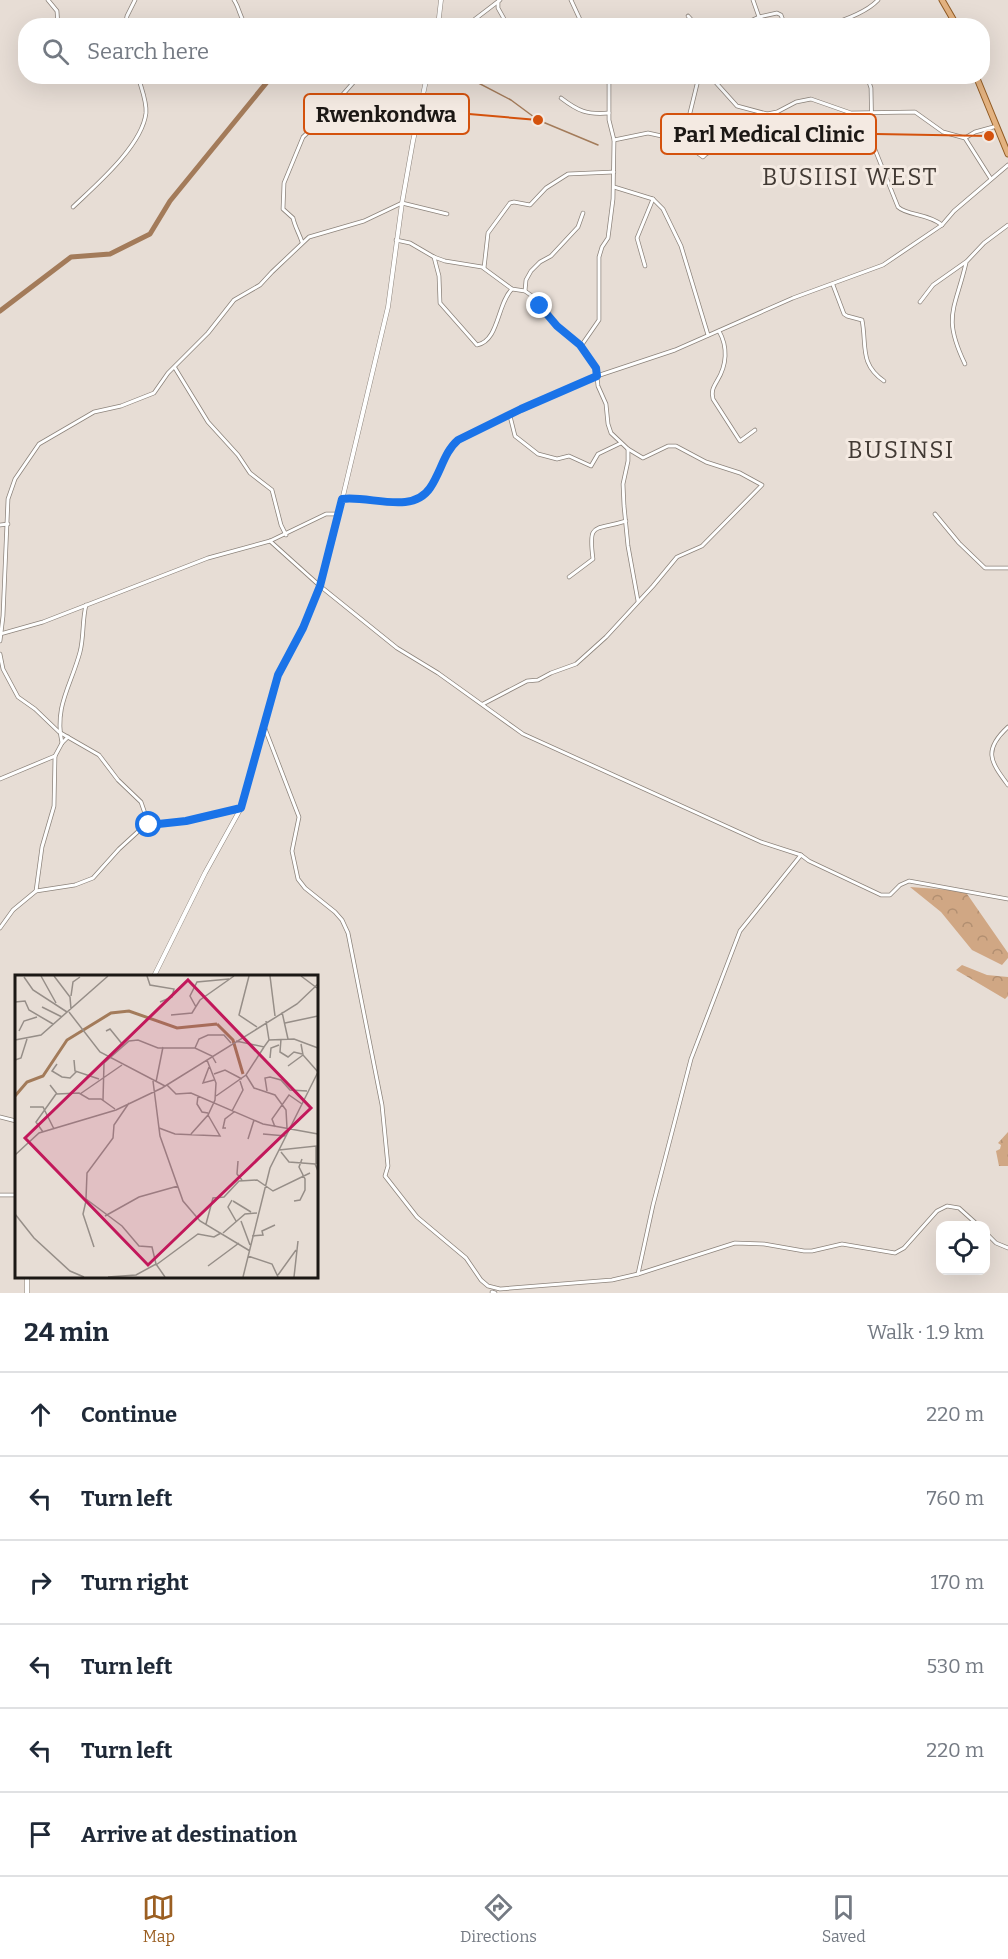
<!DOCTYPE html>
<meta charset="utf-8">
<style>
:root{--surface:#fff;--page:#f2f2f3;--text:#1f2937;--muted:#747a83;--line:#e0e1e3;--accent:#9b5f22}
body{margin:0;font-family:Bitter,serif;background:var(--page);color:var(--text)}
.controls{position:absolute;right:18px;bottom:18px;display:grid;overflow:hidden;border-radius:12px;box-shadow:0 6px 24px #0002}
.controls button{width:54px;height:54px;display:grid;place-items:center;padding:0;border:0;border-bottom:2px solid var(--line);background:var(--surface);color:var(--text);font:30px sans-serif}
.stop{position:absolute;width:18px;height:18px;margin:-14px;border:4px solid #1a73e8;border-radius:50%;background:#fff}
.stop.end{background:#1a73e8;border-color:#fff;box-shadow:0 2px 6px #0008}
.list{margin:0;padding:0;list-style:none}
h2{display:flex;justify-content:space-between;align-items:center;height:78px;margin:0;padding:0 24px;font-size:26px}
h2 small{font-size:20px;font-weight:400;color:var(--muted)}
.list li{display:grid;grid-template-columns:39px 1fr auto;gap:18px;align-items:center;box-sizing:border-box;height:84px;padding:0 24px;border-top:2px solid var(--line)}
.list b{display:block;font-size:22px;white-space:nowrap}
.list em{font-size:20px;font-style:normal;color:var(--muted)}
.icon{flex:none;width:33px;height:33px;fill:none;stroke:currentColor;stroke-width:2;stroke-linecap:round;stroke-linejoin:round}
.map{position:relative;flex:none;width:1008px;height:1293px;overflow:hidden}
.search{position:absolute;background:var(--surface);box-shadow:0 6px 24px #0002;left:18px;right:18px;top:18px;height:66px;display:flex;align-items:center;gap:15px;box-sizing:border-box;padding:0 21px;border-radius:24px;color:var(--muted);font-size:22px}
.sheet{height:582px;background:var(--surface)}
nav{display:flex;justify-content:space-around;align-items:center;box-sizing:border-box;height:84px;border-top:2px solid var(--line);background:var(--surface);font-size:16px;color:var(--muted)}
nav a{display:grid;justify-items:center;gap:3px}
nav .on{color:var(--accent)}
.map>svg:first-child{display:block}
.forest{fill:url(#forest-crowns)}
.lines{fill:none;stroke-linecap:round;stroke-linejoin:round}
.stream{stroke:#a37b5a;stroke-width:1.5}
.river{stroke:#a37b5a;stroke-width:5}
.minor-casing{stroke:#8c837b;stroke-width:4.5}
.tertiary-casing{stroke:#8c837b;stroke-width:5}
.primary-casing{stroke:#915b24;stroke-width:7}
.minor{stroke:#fff;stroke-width:3}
.tertiary{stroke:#fff;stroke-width:4}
.primary{stroke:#e3b280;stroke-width:5}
.route{stroke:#1a73e8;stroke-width:8}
.labels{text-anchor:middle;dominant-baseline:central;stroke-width:6;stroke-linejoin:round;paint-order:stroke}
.quarter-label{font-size:24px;letter-spacing:1.5px;fill:#423a34;stroke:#f4eae2}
.inset-river{fill:none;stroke:#a37b5a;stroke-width:3}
.inset-road{fill:none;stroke:#968e88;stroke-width:1.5}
.view{fill:#c2185b;fill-opacity:0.15;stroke:#c2185b;stroke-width:3}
.inset-edge{fill:none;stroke:#1c1815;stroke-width:3}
.leader{fill:none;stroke:#d4520d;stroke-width:2}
.callout-dot{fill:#d4520d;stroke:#f4eae2;stroke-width:2}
.callout{fill:#f4eae2;stroke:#d4520d;stroke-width:2}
.callout-label{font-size:22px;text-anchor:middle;font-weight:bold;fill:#1c1815}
</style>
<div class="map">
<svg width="1008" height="1293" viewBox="0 0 1008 1293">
<defs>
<pattern id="forest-crowns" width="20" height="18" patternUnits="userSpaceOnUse" patternTransform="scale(1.5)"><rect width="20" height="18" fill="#d0a784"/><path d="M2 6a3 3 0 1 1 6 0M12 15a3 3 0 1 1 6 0" fill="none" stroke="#b28f71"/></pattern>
</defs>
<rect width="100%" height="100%" fill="#e7ddd5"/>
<g class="forest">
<polygon points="910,887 965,891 1008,953 1008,958 1002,965 972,950 941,912"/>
<polygon points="962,965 987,975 1008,977 1008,996 1005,999 956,970"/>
<polygon points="1008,1132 1008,1166 999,1166 996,1151 1000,1149 1001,1145 998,1143"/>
</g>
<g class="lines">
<polyline class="stream" points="465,76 511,100 538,120 598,145"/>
<polyline class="river" points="0,311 71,257 110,254 150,234 170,201 272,76"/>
<g class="minor-casing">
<g id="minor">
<polyline points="48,0 57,11 58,26"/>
<path d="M234 0C240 9 240 19 247 26"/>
<polyline points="571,0 583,26"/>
<polyline points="753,0 759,17"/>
<polyline points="498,2 498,8 508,26"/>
<polyline points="688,16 697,26"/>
<polyline points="840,21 853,22 862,26"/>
<polyline points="125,26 127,16 135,0"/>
<polyline points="466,26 500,0"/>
<polyline points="739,26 759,17 777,13 781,15 784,23 787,26"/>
<polyline points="794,26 811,26"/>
<path d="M825 26C842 21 866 13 878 0"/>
<polyline points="930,26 954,23"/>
<polyline points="699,76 689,117 706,126"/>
<polyline points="710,76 737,106 767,114"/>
<path d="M867 76 871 88 872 142 898 207C908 216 927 213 942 225"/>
<path d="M561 98C578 111 587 115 609 113"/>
<polyline points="965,138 975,132 997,126"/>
<polyline points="614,140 648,133 680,140 703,157 706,154 750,128 767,114 777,112 796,102 811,99 851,113 915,112 943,132 965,138 991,179"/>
<polyline points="614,187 653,199 663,209 681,246 708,335"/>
<path d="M73 207C96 185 142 146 146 113 147 101 141 88 138 76"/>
<polyline points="396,240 410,243 434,257 445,261 482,267 512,289 525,291 532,296 554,324 580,345 596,368 598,386 606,404 608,424 611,433 628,449 643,458 668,446 676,446 706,462 740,473 762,485 702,546 677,557 653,586 606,637 576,664 551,673 538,680 527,681 483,704"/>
<path d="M302 242C299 233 295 227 293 218L283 209 284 183 303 137 335 107 338 100 359 76"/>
<path d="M434 257 439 276 440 303 477 345C499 341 497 304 512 289"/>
<polyline points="645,266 637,238 653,199"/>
<polyline points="484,268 488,233 510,203 514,202 530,205 546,188 568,174 614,172"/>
<path d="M833 285 844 314 847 316 862 320C867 345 859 364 884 381"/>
<polyline points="525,291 526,280 531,271 540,262 551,256 578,227 583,213"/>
<polyline points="920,302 933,285 967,261 984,243 1008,225"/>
<path d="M719 331C728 347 727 365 717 381 713 388 711 391 713 399L740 441 755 430"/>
<polyline points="581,346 599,320 599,257 602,247 608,238 613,199 614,140 609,120 609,84 606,76"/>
<path d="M965 364C942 316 955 310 966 263"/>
<polyline points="175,368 208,422 238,455 250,473 272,490 281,525 286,535"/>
<polyline points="510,416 515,436 538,454 557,459 569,456 591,466 598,454 621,443"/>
<polyline points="628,449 628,461 623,484 624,506 628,546 638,601"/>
<path d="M342 499C366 496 389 506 412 501 439 495 440 452 462 437L597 376 675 350 793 298 883 265 942 225 954 211 1008 165"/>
<polyline points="935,514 959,543 985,568 1008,568"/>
<polyline points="0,525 8,524"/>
<polyline points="270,541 320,586 397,648 438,673 523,734 761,842 801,855 809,861 881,895 890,895 900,885 909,881 1008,899"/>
<path d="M569 577 593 559C588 521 594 531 626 521"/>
<polyline points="0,634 43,622 208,558 270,541 326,514 339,514"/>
<polyline points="0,641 3,616 8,499 15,479 39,444 94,412 121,406 154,393 168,373 208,333 234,300 260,285 272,272 309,237 364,221 402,203 447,214"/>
<polyline points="0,654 3,669 18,697 35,709 59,732 99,755 118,780 141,802 149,825"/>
<polyline points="264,726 299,817 292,851 298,879 305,888 335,912 342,920 348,933 382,1105 388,1166 385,1176 417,1217 466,1258 481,1280 488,1286 500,1289 612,1280 638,1274 735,1243 764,1244 804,1251 812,1251 842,1244 895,1253 904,1248 937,1211 947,1206 959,1208 979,1226"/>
<path d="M1008 727C983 750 990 761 1008 785"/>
<path d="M62 743C54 706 71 686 80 652 84 637 82 621 86 605"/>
<polyline points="0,779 55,756"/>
<polyline points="36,891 42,847 54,806 55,756 62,743 68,737"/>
<polyline points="0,928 13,910 36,891 75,885 93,878 119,849 143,827 149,825 186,821 240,809"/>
<polyline points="0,1117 16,1121"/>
<polyline points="0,1195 16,1195"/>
<polyline points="986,1233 996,1243 1008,1248"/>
<polyline points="638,1274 653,1205 691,1059 740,931 801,855"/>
<polyline points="492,1292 495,1293"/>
</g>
</g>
<g class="tertiary-casing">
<g id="tertiary">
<polyline points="438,26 441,0"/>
<polyline points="154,976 205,873 241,808 278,675 303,628 320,586 334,534 388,307 402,203 413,141 427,76"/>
<polyline points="27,1276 27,1293"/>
</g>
</g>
<g class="primary-casing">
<g id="primary">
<polyline points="942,0 957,26"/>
<polyline points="976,76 1008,154"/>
</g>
</g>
<use href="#minor" class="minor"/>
<use href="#tertiary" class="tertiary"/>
<use href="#primary" class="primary"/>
</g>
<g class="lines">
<path class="route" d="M149 825 186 821 241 808 278 675 303 628 320 586 342 499C369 495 412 515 430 488 441 472 444 452 458 440L521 409 597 376 596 368 580 345 557 326 540 306"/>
</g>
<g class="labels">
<g class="quarter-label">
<text x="850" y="177">BUSIISI WEST</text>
<text x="901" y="450">BUSINSI</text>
</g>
</g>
<g transform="translate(15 975)">
<rect width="303" height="303" fill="#e7ddd5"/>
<path class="inset-river" d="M202 49 218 65 228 99M0 121 12 107 28 101 52 65 96 38 114 36 162 53 202 49"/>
<path class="inset-road" d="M26 1 41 28M39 1 55 22 56 34M132 1 135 10 159 14 157 22 145 27M234 1 224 40 242 52M255 1 260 41M286 1 302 13M9 2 18 15 52 37M56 21 58 7 65 2M0 27 10 26 14 35 38 49M27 32 47 42M181 32 175 21 182 7 214 4M54 37 85 77 150 111M267 37 273 64M156 40 177 38 185 25 219 1M251 46 254 65M270 48 303 41M4 56 9 46 22 42M91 56 95 54 108 70M266 64 265 77 273 82 279 77 287 79M0 65 26 60 93 1M221 66 249 72 254 65 279 64 303 73M286 69 288 80 303 97M180 73 184 64 193 60H209L216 68M255 83 256 73 264 70M0 85 6 83 12 64M59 85 60 96 84 104M42 89 37 96 47 102 55 103 61 97M273 91 288 80M194 92 188 108 199 105M199 99 210 95 227 104M231 100 239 113 260 120 271 135 272 153M138 106 145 161 168 226 185 246 235 276M141 107 148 72M35 110 42 119 64 118 74 124H86L100 134M152 110 161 119 176 118 248 149 303 159M252 116 250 103 255 102 266 105 275 115 292 116M65 119 107 90M183 121 182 129 187 137 193 138M201 121 231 100 249 72M88 125 89 88 114 66 123 65 143 73H180L197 81 201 88M114 128 99 150 98 163 72 198 71 224 107 251 124 271 137 272 141 289M15 132H28L39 154M217 136 228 115 225 106M260 152 257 144 274 120 287 129M144 153 160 159 205 161 193 140M211 153H208L210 144 219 137M28 157 21 147 41 119M176 159 193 140 200 125 201 108 192 85M248 159 271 161M233 164 239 145M264 175 301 171V189M266 177 274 187 300 189 303 196M0 180 24 158 101 135 147 113 282 29 303 9M223 186 222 199 227 205M217 225 213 232 221 246M71 226 68 239 79 272M218 226 236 237M279 226 285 225 290 215V204L284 192 287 184M0 239 19 263 55 296 69 302M90 241 124 222 163 211M226 246 235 270M191 249 198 223 209 222 224 206 242 205 258 216 295 198M208 258 230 239 242 238M237 261 248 260 247 256 260 250M233 281 257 289 263 302M141 290 183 259 199 262 206 258M193 291 224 268M263 300 281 275M93 302 121 300 141 289 150 302M228 302 255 193 303 97M279 302 283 266"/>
<path class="view" d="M173 5 296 133 133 290 10 163Z"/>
<rect width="303" height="303" class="inset-edge"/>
</g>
<path class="leader" d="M538 120L469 114M989 136L876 134"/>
<g class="callout-dot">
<circle cx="538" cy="120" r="6"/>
<circle cx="989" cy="136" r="6"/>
</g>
<g class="callout">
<rect x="304" y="94" width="165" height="40" rx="6"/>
<rect x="661" y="114" width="215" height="40" rx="6"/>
</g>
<g class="callout-label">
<text x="386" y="122">Rwenkondwa</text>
<text x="769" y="142">Parl Medical Clinic</text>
</g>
</svg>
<div class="controls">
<button><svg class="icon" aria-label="locate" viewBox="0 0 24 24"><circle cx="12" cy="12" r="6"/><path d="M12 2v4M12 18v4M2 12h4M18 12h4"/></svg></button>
</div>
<div class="stop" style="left:149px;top:825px"></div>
<div class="stop end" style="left:540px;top:306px"></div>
<div class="search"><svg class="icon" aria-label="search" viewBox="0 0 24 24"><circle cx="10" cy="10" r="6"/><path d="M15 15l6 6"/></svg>Search here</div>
</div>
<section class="sheet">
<h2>24 min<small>Walk · 1.9 km</small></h2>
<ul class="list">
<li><svg class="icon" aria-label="ahead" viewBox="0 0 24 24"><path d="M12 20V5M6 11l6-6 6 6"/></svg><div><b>Continue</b></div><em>220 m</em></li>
<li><svg class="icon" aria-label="left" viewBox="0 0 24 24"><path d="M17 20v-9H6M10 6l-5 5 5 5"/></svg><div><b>Turn left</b></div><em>760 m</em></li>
<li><svg class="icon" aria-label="right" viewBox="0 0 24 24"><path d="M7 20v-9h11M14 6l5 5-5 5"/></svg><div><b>Turn right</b></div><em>170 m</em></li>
<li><svg class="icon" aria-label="left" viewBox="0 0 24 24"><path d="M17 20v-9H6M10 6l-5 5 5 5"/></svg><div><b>Turn left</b></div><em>530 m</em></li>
<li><svg class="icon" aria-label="left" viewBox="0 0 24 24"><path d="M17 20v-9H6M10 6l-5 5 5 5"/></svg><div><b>Turn left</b></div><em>220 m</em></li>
<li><svg class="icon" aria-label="arrive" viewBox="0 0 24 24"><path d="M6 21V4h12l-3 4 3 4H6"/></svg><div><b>Arrive at destination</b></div></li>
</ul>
</section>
<nav>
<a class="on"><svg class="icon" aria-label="map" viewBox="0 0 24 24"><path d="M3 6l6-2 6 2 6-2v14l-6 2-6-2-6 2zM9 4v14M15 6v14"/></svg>Map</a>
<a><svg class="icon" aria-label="directions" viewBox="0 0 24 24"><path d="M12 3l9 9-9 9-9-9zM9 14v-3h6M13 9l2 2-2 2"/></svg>Directions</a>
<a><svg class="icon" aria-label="saved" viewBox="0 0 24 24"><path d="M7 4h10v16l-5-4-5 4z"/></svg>Saved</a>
</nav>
